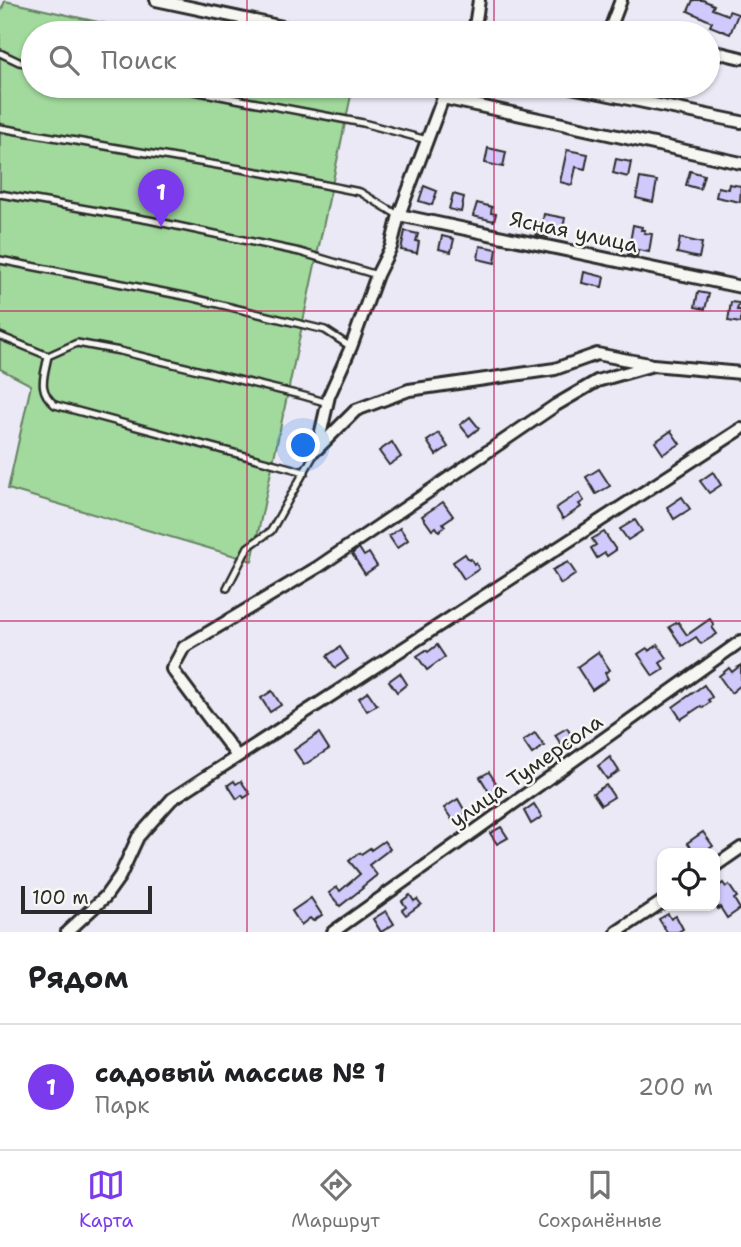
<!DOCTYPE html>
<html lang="ru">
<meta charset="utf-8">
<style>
:root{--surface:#fff;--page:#f6f6f6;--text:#202124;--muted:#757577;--line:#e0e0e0;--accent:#7c3aed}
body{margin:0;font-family:"Shantell Sans",sans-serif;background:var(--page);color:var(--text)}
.controls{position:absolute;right:21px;bottom:21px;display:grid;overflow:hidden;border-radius:14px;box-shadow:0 2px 5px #0004}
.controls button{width:63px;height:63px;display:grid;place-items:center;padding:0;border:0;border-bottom:2px solid var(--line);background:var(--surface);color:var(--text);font:35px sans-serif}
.scale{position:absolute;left:21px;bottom:18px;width:131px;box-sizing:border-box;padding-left:7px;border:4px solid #2b2b2b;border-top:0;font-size:19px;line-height:24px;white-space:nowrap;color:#2b2b2b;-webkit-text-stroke:5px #f6f6f2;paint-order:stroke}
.you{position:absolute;left:304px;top:446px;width:24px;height:24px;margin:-18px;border:5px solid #fff;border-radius:50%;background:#1a73e8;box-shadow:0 0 0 10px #1a73e833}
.badge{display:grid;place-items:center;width:46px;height:46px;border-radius:50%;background:var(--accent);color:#fff;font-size:23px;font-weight:700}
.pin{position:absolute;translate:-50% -58px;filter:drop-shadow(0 2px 4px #0008)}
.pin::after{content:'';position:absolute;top:37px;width:24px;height:21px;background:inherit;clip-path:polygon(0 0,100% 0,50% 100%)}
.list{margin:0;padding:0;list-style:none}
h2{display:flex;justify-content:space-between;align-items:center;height:91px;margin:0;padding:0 28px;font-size:30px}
h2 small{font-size:23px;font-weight:400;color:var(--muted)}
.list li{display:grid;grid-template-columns:46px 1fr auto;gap:21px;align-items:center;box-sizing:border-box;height:126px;padding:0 28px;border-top:2px solid var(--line)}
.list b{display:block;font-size:26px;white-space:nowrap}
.list p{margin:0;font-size:23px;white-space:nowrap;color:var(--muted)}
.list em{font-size:23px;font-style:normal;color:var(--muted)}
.icon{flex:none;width:38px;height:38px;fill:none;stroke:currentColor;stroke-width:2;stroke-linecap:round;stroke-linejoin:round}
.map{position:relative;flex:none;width:741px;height:932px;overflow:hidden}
.search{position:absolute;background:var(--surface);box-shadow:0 2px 5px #0004;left:21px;right:21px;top:21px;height:77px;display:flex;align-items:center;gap:18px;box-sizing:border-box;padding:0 24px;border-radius:38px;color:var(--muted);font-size:26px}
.sheet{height:217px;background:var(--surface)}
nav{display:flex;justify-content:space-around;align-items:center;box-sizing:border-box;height:98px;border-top:2px solid var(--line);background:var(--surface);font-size:19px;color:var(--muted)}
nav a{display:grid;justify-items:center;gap:4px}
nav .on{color:var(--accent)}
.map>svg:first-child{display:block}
.green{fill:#a2d99d;stroke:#668264;stroke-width:2}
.building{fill:#d0cafc;stroke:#2b2b2b;stroke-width:2}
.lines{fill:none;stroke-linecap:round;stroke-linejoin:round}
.lane-casing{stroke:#2b2b2b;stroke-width:10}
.street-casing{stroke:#2b2b2b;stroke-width:16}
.lane{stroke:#f6f6f2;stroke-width:5}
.street{stroke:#f6f6f2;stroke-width:10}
.grid{fill:none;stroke:#c2185b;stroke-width:2;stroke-opacity:0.55}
.labels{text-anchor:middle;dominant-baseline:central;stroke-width:5;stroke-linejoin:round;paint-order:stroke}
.street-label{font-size:21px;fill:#2b2b2b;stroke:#f6f6f2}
</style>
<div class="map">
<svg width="741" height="932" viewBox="0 0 741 932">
<rect width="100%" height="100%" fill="#ebe9f5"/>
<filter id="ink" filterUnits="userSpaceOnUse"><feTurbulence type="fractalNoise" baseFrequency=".0143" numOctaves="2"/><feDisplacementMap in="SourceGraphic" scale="14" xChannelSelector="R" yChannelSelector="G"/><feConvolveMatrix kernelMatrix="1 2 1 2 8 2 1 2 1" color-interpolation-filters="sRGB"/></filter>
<g filter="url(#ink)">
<polygon class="green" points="5,1 147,33 33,33 33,86 353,86 252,561 8,489 31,385 0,369 0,13"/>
<g class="building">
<polygon points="693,0 703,0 714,5 712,9 728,15 729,11 738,14 730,34 710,26 712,22 688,11"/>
<polygon points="488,148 506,152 503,167 485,163"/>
<polygon points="567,150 588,154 585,169 576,167 572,185 560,182"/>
<polygon points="616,159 631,162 628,177 613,173"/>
<polygon points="690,171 704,175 700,189 686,185"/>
<polygon points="640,178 657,181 653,202 636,198"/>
<polygon points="729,184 741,186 740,202 716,197 718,187 728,189"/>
<polygon points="424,186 437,191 432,205 419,201"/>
<polygon points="453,194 464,197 461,212 449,209"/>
<polygon points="477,203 492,207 491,213 496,214 494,221 473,216"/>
<polygon points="544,214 565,218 561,236 549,234 548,237 536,235 539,223 542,224"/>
<polygon points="633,225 642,227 641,230 645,230 644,233 652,234 649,252 638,250 637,256 628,254"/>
<polygon points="405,231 418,234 416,241 419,242 417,253 401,250"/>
<polygon points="442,236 454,239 451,252 439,249"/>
<polygon points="680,238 702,243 699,258 677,253"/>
<polygon points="480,246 497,249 495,263 478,259"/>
<polygon points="584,272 604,277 602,287 582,283"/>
<polygon points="698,292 709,294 705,309 695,307"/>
<polygon points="731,302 739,303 737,310 741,310 741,323 728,321"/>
<polygon points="470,417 479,428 469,436 460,425"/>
<polygon points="671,431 680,444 663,454 655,442"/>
<polygon points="439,433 448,447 436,455 427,441"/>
<polygon points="392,442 401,457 389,465 379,451"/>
<polygon points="599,469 610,486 596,494 586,477"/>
<polygon points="713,472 721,485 709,493 700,481"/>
<polygon points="579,493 584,501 579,504 581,507 563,519 556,508"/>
<polygon points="682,497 690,509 674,519 667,507"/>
<polygon points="443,502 453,516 443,523 445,526 439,531 436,527 432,530 422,516"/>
<polygon points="635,520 642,531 628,540 620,529"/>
<polygon points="400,528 408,540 397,548 389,536"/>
<polygon points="604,532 616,550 607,556 605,553 597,558 591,548 596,545 592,539"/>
<polygon points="359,548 364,556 369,553 377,566 365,574 352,554"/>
<polygon points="465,554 469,560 471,559 474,564 476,563 479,569 464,579 453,562"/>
<polygon points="568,562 576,574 561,584 552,570"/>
<polygon points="710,619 714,625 712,627 717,634 701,644 696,637 682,646 669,627 678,622 687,635"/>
<polygon points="437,645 445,657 427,670 417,656 426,650 428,652"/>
<polygon points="658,645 667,658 660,663 664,669 653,676 638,654 647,648 649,651"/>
<polygon points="340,647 348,659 335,668 327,656"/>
<polygon points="598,652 610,670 605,673 608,679 592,690 577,667"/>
<polygon points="741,665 741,685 731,693 719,676 729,668 732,672"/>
<polygon points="400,673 407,684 397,692 389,681"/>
<polygon points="704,685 712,697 708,700 710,702 703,708 701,706 681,719 673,707"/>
<polygon points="272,691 281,705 270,712 261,698"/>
<polygon points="368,692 377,705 367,711 359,698"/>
<polygon points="567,728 574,740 563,747 555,735"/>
<polygon points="319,733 329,749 304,765 294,750"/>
<polygon points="535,733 544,746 532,754 523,741"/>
<polygon points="610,757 619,771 607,779 598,766"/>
<polygon points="489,772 500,789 491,795 480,777"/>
<polygon points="234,781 236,784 241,781 250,794 244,798 242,795 237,799 228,785"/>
<polygon points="606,785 614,797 601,805 593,793"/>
<polygon points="458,799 466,813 453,821 444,808"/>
<polygon points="534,804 542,817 531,824 524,811"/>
<polygon points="501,827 508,838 497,844 490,833"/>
<polygon points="703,832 713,846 703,853 695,853 687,843"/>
<polygon points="384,841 390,849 369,865 377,875 362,887 363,888 340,906 329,893 337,887 340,891 360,874 349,861 359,853 361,854 370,848 371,850"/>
<polygon points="723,883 726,887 729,885 737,897 734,899 740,909 727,918 720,907 718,909 715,904 715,889"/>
<polygon points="410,895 414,901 417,899 421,904 406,915 402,910 406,907 402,901"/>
<polygon points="311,898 322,915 313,921 310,918 301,925 292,911"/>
<polygon points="386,911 394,924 381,932 373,919"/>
<polygon points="668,914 671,919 676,916 683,929 678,932 667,932 659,919"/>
</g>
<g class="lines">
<g class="lane-casing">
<g id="lane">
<polyline points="0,53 19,62 33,64"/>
<polyline points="167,86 363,123 427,140"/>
<polyline points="0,128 264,173 360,192 398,215"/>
<polyline points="0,194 149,220 300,252 377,275"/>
<polyline points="0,260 189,297 325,330 351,347"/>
<polyline points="0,336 48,356"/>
<path d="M305 472 55 405C37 390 44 377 48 356L77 343 120 351 304 396 328 403"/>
<polyline points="227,588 248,547 271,531 317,449"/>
</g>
</g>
<g class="street-casing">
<g id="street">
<polyline points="156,0 311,33"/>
<polyline points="621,0 610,29 631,33"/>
<polyline points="474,33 479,0"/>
<polyline points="708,50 741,58"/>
<polyline points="445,86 443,98 399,215 391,247 377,275 351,347 329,396 317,449 356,410 409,390 555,369 597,354 649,364"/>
<polyline points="566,86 741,122"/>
<polyline points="443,98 741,163"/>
<polyline points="399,215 741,287"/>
<polyline points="237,756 172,669 184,647 318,567 556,405 597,381 653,365 741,373"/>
<polyline points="715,866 741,848"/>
<polyline points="67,932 105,897 120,876 138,837 172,799 741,429"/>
<polyline points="333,932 741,641"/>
<polyline points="617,932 662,902"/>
</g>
</g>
<use href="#lane" class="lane"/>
<use href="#street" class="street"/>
</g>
</g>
<path class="grid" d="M247 0V33M494 0V33M247 86V932M494 86V932M0 311H741M0 621H741"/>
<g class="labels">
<g class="street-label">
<text transform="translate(574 232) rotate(12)">Ясная улица</text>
<text transform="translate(526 771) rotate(-35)">улица Тумерсола</text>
</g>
</g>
</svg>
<div class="controls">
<button><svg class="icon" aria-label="locate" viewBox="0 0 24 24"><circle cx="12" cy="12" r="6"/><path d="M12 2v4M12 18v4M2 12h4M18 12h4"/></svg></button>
</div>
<div class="scale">100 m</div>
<div class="you"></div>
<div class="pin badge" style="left:161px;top:227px">1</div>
<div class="search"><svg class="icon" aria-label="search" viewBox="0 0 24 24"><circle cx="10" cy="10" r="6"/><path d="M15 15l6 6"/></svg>Поиск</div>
</div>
<section class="sheet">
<h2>Рядом<small></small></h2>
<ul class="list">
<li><span class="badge">1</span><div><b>садовый массив № 1</b><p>Парк</p></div><em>200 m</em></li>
</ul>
</section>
<nav>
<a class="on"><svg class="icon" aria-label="map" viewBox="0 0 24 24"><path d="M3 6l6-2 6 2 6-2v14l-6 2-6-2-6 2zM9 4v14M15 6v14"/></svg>Карта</a>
<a><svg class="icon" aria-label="directions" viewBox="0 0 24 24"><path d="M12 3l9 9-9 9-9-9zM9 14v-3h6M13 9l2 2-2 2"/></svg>Маршрут</a>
<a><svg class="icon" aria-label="saved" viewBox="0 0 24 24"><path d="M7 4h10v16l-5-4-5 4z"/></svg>Сохранённые</a>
</nav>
